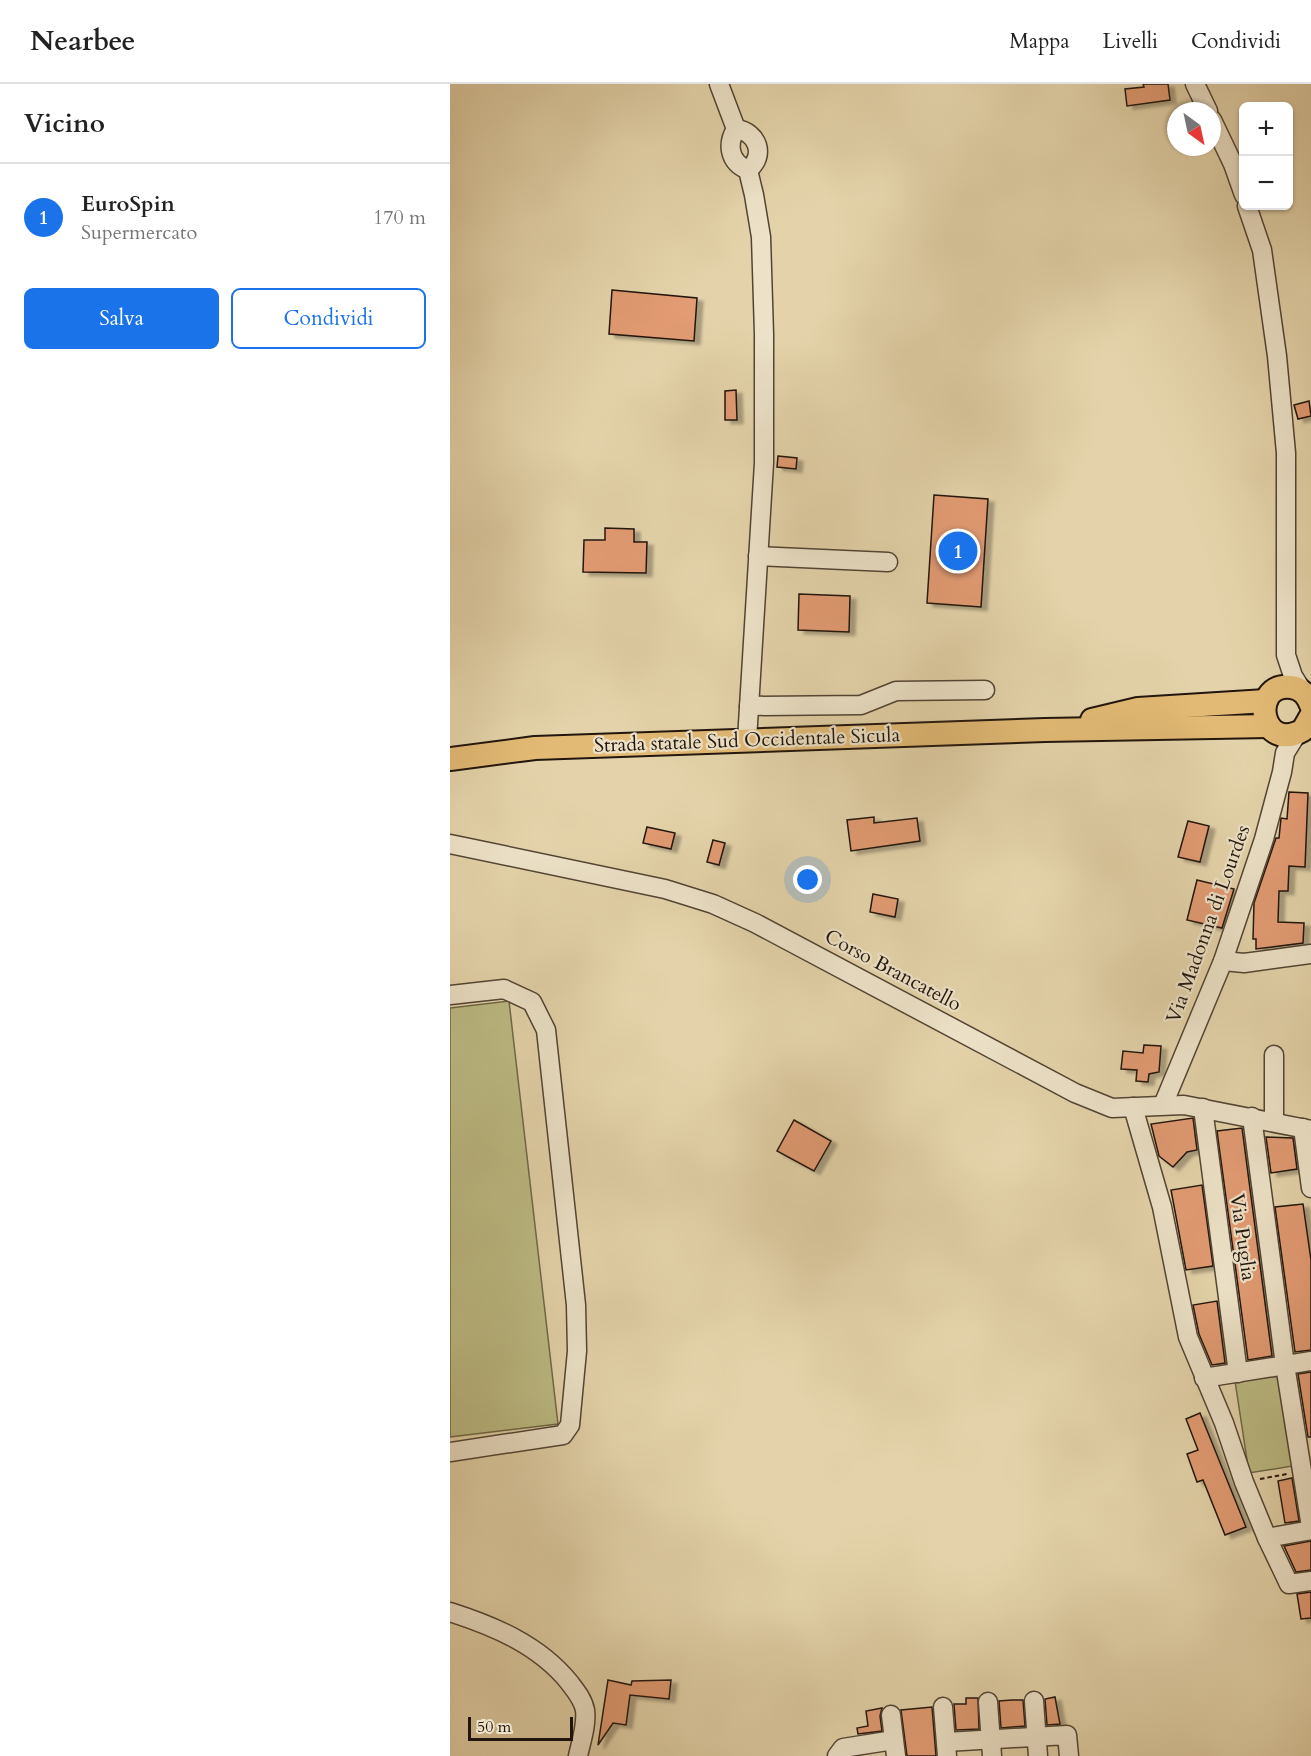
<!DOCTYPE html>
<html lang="it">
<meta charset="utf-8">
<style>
:root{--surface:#fff;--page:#f6f6f6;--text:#222;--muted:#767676;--line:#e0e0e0;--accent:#1a73e8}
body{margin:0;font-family:Cardo,serif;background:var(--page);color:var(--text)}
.controls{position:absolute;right:18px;top:18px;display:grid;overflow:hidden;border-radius:9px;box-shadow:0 2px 4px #0004}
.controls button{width:54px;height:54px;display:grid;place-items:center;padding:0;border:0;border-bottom:2px solid var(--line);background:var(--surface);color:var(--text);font:30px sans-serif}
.compass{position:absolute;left:717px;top:18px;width:54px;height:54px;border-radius:50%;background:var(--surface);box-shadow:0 2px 4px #0004;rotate:147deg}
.scale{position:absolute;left:18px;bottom:15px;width:105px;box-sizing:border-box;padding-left:6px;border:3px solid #21150d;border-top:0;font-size:16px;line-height:21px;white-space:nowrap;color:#21150d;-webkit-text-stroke:4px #ede2c8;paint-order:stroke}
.you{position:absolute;left:358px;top:796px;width:21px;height:21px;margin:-15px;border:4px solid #fff;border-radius:50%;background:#1a73e8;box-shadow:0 0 0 9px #1a73e833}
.badge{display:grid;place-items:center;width:39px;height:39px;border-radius:50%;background:var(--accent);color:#fff;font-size:20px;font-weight:700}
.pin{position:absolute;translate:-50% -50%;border:3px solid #fff;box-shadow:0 2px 6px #0006}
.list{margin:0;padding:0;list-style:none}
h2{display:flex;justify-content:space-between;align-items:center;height:78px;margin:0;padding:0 24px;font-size:26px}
h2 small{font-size:20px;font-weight:400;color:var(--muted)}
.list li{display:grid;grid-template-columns:39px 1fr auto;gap:18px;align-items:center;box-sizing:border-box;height:108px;padding:0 24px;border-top:2px solid var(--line)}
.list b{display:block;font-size:22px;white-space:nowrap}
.list p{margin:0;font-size:20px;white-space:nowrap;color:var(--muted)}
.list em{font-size:20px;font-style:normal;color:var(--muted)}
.actions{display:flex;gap:12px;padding:18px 24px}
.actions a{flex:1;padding:14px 0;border:2px solid var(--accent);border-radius:9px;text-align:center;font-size:21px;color:var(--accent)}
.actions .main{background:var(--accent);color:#fff}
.map{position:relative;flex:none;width:861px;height:1672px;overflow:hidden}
header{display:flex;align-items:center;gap:36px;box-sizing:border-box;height:84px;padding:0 30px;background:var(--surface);border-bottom:2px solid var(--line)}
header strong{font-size:28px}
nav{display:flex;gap:33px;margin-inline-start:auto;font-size:21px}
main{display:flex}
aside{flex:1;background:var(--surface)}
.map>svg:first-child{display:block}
.green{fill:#bcba83;stroke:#6e6848;stroke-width:1.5}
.building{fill:#e29b73;stroke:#21150d;stroke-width:1.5;filter:url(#shadow)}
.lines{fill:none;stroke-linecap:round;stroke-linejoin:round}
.minor-casing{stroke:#524434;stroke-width:21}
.major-casing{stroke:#21150d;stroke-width:26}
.path{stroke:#21150d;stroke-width:2;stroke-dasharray:4.5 3;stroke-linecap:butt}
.minor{stroke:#ede2c8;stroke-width:18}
.major{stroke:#e2ba75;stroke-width:22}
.labels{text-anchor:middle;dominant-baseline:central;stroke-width:4.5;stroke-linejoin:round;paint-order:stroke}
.street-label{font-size:20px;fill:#21150d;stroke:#ede2c8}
</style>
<header>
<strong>Nearbee</strong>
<nav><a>Mappa</a><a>Livelli</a><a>Condividi</a></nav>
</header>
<main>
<aside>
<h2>Vicino<small></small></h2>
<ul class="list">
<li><span class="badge">1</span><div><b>EuroSpin</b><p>Supermercato</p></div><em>170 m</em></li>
</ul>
<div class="actions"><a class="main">Salva</a><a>Condividi</a></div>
</aside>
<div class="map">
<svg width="861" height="1672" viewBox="0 0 861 1672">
<defs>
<filter id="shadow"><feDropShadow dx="6" dy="3.5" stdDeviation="1.5" flood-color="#0004"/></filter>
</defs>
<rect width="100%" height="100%" fill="#e4d3aa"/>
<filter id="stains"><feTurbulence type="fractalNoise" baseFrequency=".00333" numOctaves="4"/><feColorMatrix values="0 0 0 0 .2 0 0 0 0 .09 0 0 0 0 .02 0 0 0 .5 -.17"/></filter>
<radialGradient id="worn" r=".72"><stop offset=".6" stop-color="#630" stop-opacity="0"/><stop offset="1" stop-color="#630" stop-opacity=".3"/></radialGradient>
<g class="green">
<polygon points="59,917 108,1340 0,1353 0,924"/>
<polygon points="829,1292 843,1382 799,1389 785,1297"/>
</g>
<g class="building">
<polygon points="693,0 718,0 720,16 677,22 675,5 694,3"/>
<polygon points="162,206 247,214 244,257 159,250"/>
<polygon points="286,306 287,336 275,336 275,307"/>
<polygon points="859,317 861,332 848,335 844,321"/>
<polygon points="328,372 347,374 346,385 327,383"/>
<polygon points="484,411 538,415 531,523 477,519"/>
<polygon points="155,444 184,445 184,458 197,458 196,489 133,488 134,456 155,456"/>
<polygon points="349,510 400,512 399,548 348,546"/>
<polygon points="839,708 858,709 855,783 839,782 838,807 829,807 828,838 854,839 853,859 806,865 806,855 803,855 804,819 826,754 829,754 831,734 837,735"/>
<polygon points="424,733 424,739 467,734 470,757 401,767 397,736"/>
<polygon points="738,737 759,742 750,778 728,773"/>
<polygon points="197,743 225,749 221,765 193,759"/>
<polygon points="263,756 275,759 269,781 257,778"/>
<polygon points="747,796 784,805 772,844 737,836"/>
<polygon points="423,810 448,815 445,833 420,828"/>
<polygon points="694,961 711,962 709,988 699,990 698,998 686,997 687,986 671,985 673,967 693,969"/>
<polygon points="743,1034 747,1066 737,1068 723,1083 709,1072 701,1040"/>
<polygon points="344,1036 381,1057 364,1087 327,1067"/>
<polygon points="792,1044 822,1272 798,1276 767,1047"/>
<polygon points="816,1053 843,1054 847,1085 821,1089"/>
<polygon points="752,1101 763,1182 736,1186 721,1106"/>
<polygon points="853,1120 861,1176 861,1266 845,1268 825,1123"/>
<polygon points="767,1217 775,1279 762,1281 749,1250 743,1221"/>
<polygon points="861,1288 861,1353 858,1353 848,1290"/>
<polygon points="750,1329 796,1443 775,1451 753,1396 747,1398 737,1370 748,1366 736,1335"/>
<polygon points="842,1394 849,1437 835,1439 828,1397"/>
<polygon points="861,1457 861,1486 846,1488 834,1462"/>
<polygon points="861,1508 861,1534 851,1535 847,1510"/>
<polygon points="158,1596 181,1601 182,1597 221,1596 219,1615 180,1611 176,1641 163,1639 148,1661"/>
<polygon points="605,1613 610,1640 597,1641 595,1615"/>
<polygon points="516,1614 528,1614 529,1645 506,1646 504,1620 516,1620"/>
<polygon points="562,1616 573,1616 575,1642 551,1644 549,1617"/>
<polygon points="482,1623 486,1672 457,1672 451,1626"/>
<polygon points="432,1624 430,1632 432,1647 408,1650 407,1644 418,1642 416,1627"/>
</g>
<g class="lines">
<g class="minor-casing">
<g id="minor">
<path d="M269 0 286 45C276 61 280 79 298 86L304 111 311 153 314 250V379L297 656"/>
<polyline points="745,0 758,27"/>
<polyline points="762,36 783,80 794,111"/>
<path d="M286 45C308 48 316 72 298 86"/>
<polyline points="797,122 812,166 827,272 836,369 836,571 843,592 853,608"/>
<polyline points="308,472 438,478"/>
<polyline points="299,622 411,621 446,607 535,606"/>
<polyline points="0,760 215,805 263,820 305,839 625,1009 662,1024 734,1021 861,1046"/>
<polyline points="773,877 794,879 861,870"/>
<polyline points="0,911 54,905 82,918 96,946 126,1221 127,1267 120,1341 113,1351 0,1368"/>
<polyline points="824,971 824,1038"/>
<polyline points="713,1021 773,877 814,755 832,688 835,669 848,648"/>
<polyline points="683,1023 712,1123 738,1253 774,1339 794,1398 817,1454 839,1500 861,1497"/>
<polyline points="753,1024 788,1289"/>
<polyline points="802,1033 835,1281 861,1443"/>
<polyline points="853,1044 861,1104"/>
<polyline points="754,1294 861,1277"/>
<polyline points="817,1454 861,1446"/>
<path d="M0 1528C44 1542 89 1561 119 1598 125 1606 133 1615 135 1626 137 1641 131 1658 128 1672"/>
<polyline points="584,1617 588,1672"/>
<polyline points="538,1618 542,1672"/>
<polyline points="493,1623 497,1672"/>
<polyline points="441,1631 446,1672"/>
<polyline points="496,1658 617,1651 619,1672"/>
<polyline points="387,1672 393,1664 444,1656"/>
</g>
</g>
<g class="major-casing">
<g id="major">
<path d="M861 621C858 612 851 604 841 603 799 598 810 671 853 646L861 632"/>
<polyline points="642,636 688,625 816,617"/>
<polyline points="0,675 85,664 595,646 819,642"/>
</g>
</g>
<polyline class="path" points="810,1395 837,1390"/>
<use href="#minor" class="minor"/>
<use href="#major" class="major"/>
</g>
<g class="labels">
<g class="street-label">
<text transform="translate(297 656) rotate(-2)">Strada statale Sud Occidentale Sicula</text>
<text transform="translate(758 840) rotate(-70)">Via Madonna di Lourdes</text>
<text transform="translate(443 886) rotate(28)">Corso Brancatello</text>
<text transform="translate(793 1153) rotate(82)">Via Puglia</text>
</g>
</g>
<rect width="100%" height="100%" filter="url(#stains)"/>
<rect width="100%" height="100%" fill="url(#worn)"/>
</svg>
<div class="controls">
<button>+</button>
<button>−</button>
</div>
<svg class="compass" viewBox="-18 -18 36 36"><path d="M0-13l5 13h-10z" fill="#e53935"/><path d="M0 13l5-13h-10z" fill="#767676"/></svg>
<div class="scale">50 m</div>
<div class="you"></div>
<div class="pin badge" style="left:508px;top:467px">1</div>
</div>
</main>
